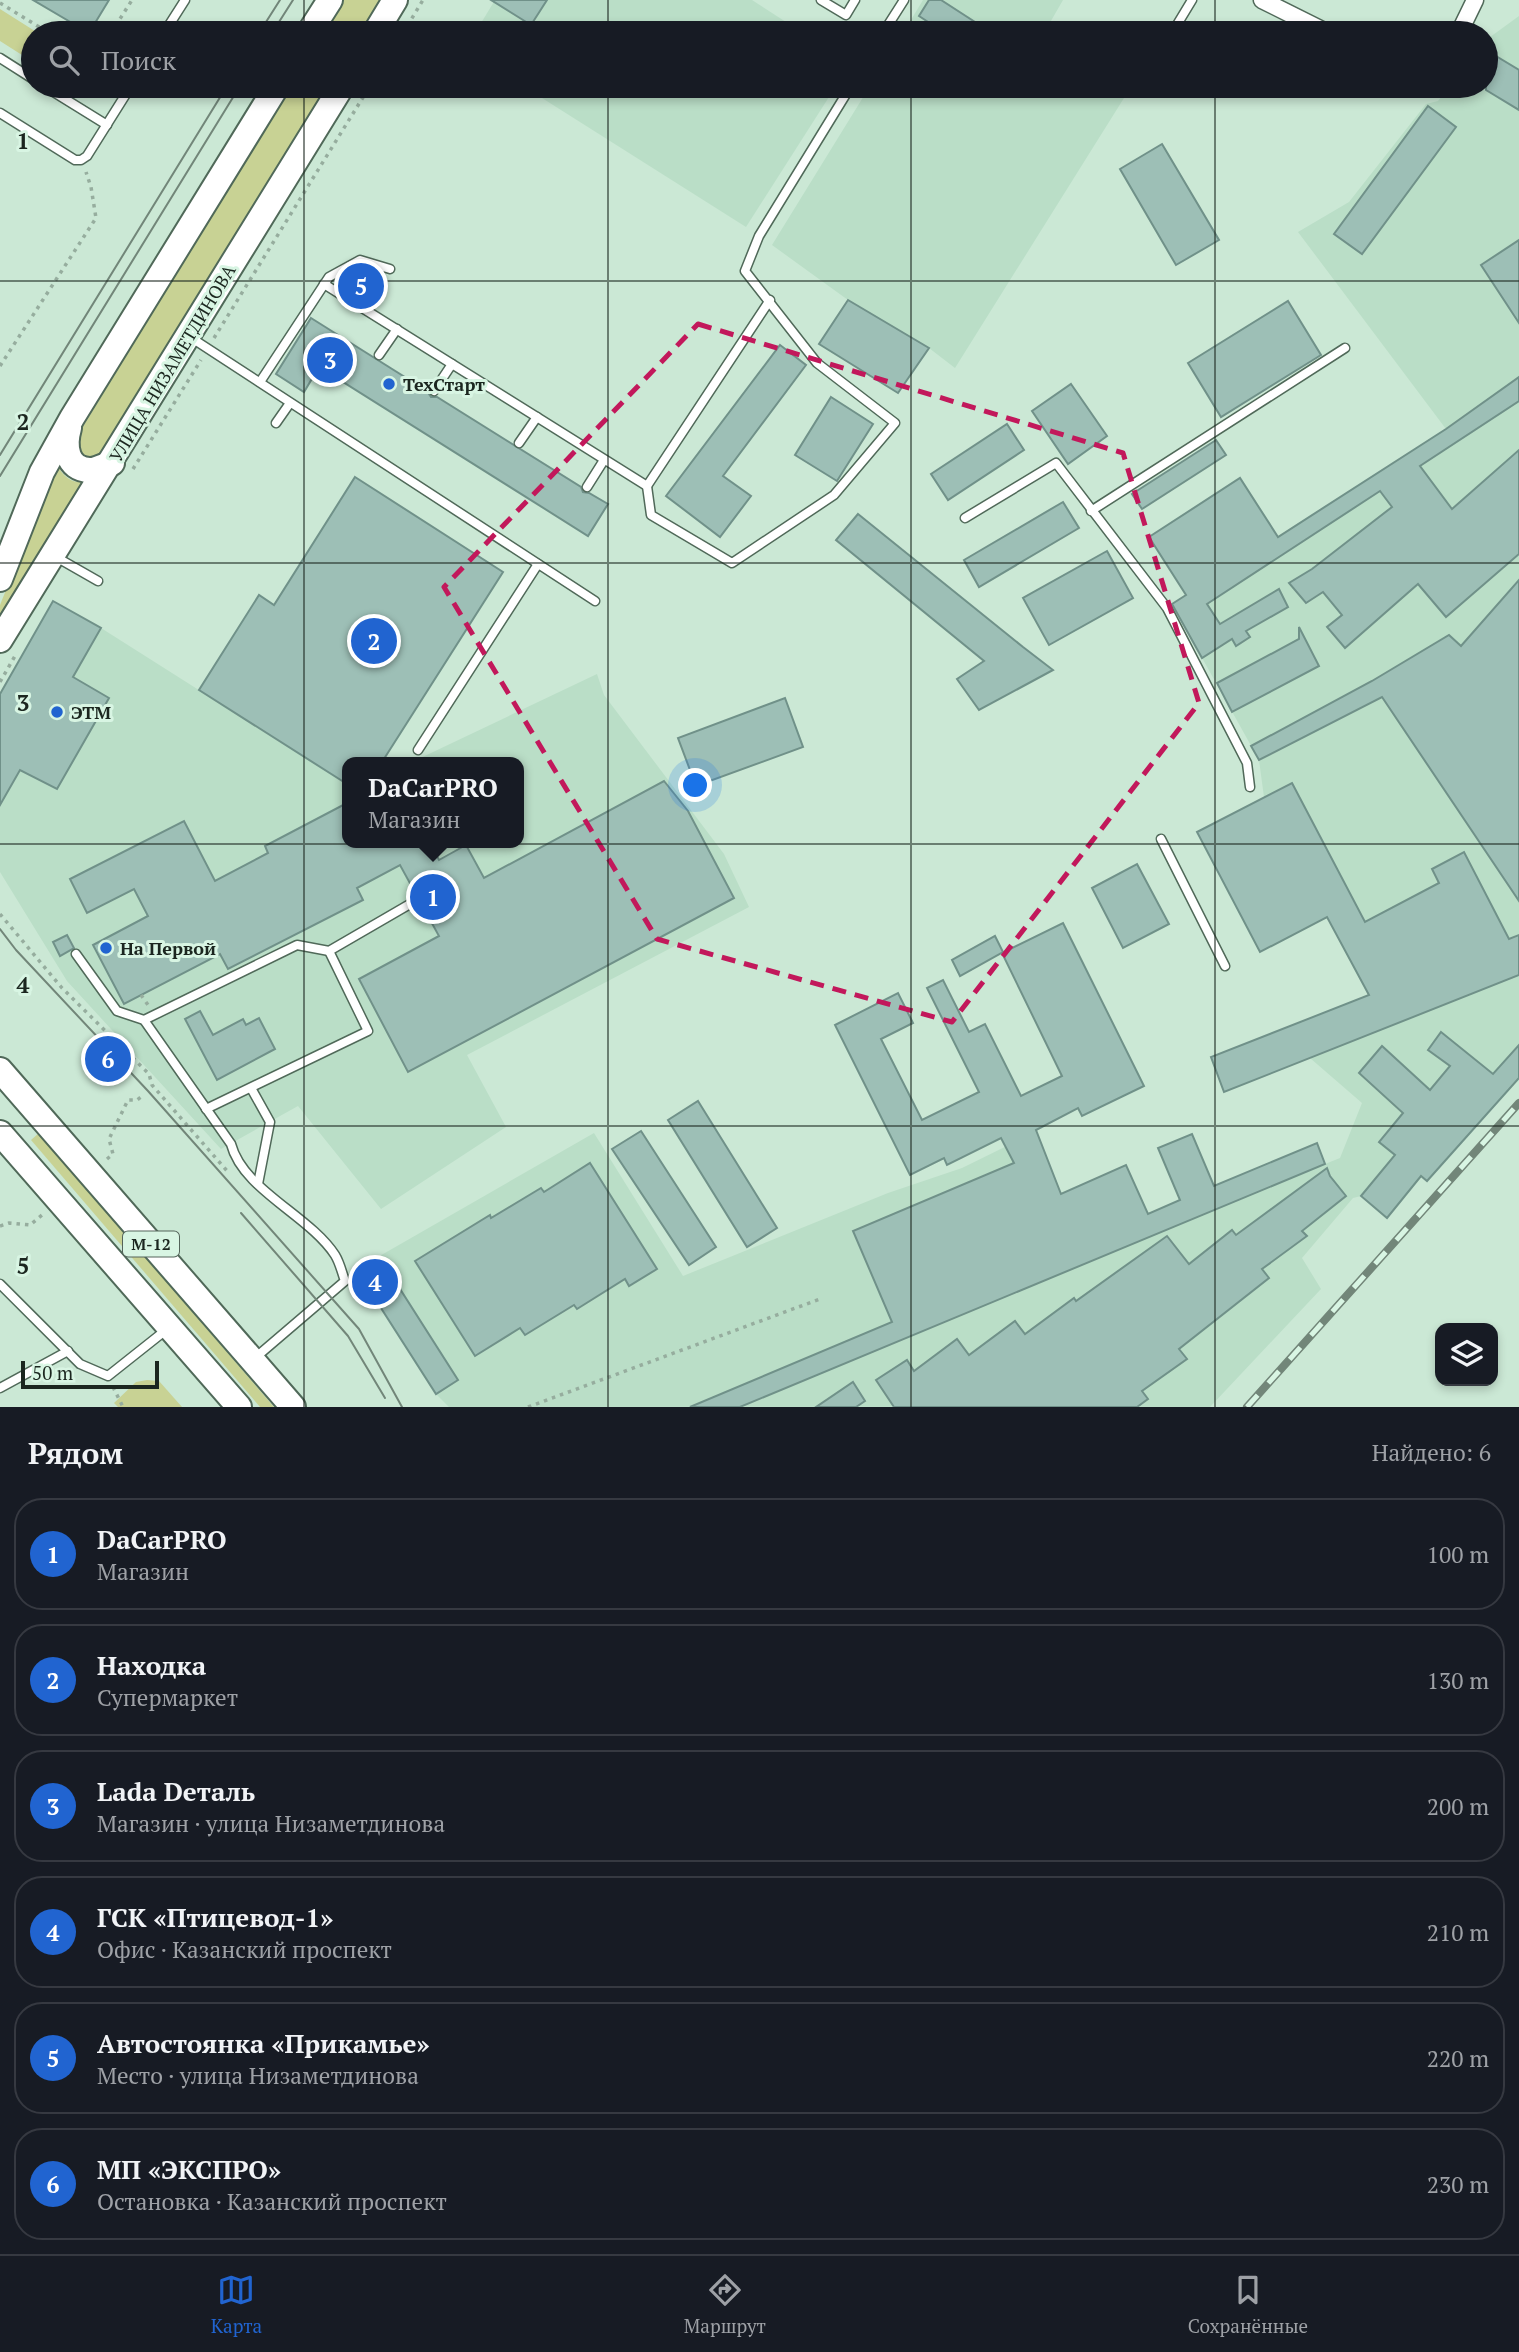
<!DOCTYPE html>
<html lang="ru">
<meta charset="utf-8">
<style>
:root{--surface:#171b24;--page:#20242c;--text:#f1f3f6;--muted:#9ea1a6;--line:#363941;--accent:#2164d0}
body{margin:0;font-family:"PT Serif",serif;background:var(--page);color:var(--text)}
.controls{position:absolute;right:21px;bottom:21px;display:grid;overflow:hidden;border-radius:14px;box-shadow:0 4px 10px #0003}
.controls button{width:63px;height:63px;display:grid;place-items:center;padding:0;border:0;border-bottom:2px solid var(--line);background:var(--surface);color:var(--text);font:35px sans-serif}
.scale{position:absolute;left:21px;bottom:18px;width:138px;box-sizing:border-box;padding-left:7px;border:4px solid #1b261f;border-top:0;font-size:19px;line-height:24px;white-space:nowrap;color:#1b261f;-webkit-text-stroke:5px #d8f5e3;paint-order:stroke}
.you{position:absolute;left:696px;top:786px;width:24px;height:24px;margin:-18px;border:5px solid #fff;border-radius:50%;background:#1a73e8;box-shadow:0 0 0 10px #1a73e833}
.badge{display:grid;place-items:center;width:46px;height:46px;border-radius:50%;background:var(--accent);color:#fff;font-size:23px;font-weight:700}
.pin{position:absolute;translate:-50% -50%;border:4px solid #fff;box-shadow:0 2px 7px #0006}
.popup{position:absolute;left:342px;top:757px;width:182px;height:91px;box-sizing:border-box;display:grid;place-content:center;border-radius:14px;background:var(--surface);filter:drop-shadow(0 2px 5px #0005);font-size:23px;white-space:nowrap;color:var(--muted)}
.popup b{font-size:26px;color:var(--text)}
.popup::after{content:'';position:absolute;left:50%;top:100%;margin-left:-14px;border:14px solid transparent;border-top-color:var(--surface)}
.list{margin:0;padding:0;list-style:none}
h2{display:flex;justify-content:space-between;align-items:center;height:91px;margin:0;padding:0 28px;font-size:30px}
h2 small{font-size:23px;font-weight:400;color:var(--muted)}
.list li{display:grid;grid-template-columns:46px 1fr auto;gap:21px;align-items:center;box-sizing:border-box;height:112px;margin:0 14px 14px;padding:0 14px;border:2px solid var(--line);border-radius:28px}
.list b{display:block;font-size:26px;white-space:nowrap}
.list p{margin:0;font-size:23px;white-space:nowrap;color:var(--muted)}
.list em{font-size:23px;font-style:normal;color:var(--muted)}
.icon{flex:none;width:38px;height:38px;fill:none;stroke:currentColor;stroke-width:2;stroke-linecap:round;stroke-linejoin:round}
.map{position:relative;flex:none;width:1519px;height:1407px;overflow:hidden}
.search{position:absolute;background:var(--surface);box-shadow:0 4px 10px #0003;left:21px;right:21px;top:21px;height:77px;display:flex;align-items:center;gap:18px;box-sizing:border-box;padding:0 24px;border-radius:38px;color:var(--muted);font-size:26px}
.sheet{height:847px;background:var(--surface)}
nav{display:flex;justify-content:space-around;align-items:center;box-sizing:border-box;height:98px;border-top:2px solid var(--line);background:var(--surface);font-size:19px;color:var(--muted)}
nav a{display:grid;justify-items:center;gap:4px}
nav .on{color:var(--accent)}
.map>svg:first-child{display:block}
.built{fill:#badec7}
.green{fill:#c8d294}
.building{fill:#9dbfb6;stroke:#709189;stroke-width:2}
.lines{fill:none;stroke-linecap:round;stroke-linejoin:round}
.lane-casing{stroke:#506959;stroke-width:11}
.street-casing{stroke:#506959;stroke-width:19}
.primary-casing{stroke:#506959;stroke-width:28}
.path{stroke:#96ad9e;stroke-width:3.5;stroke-dasharray:3.5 5;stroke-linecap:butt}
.lane{stroke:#fff;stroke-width:8}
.street{stroke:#fff;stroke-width:16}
.primary{stroke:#fff;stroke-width:24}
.tram{stroke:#728679;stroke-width:2}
.rail-casing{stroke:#728679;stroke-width:8}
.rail{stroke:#d8f5e3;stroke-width:5;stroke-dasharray:16;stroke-linecap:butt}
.marked{fill:none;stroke:#c2185b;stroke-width:5;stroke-dasharray:14 9;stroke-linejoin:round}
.grid{fill:none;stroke:#1b261f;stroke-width:2;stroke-opacity:0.55}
.poi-dot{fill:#2164d0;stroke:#d8f5e3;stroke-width:2.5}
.labels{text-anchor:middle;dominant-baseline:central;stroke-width:6;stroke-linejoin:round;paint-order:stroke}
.shield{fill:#d8f5e3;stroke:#54645a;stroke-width:2}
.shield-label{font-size:16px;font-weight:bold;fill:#1b261f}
.street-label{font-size:18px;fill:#1b261f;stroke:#d8f5e3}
.poi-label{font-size:18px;font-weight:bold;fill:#1b261f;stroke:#d8f5e3;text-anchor:start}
.grid-label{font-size:23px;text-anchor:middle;font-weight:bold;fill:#1b261f;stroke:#d8f5e3;stroke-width:6;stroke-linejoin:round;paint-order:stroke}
</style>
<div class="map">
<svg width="1519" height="1407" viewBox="0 0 1519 1407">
<rect width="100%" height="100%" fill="#cbe8d5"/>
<g class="built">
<polygon points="495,0 752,0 803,33 475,33"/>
<polygon points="923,0 1063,0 1044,33 903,33"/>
<polygon points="1519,16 1519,1078 1427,1181 1421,1177 1387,1218 1361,1196 1353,1198 1302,1258 1321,1289 1210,1407 449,1407 436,1394 357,1269 594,1133 683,1276 888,1193 962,1168 1035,1132 1081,1242 1180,1200 1158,1148 1192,1134 1214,1186 1317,1143 1325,1164 1340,1158 1362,1103 1310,1058 1224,1092 1211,1057 1368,995 1264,797 1259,760 1172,604 1446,429 1298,232 1349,202 1426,104 1438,101 1450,86 1486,86 1486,40"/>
<polygon points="523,86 836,86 746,227"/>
<polygon points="870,86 1100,86 1124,98 955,368 929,348 848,300 772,245"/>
<polygon points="53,601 101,628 347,784 347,843 519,843 519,762 412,762 597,674 604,695 724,854 749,907 467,1055 506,1127 381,1209 298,1106 221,1149 67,981 0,872 0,694"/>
</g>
<g class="green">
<polygon points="344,0 384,0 364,33 323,33"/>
<polygon points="0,9 38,33 33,33 33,62 0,41"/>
<polygon points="291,86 332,86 102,458 94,460 80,455 74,441"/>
<path d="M58 466C64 478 73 484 87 482L0 621V605L45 493Z"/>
<polygon points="39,1133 274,1407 260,1407 31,1140"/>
<polygon points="147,1380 159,1381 182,1407 118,1407 114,1403 136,1382"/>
</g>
<g class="building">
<polygon points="33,0 109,0 89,33"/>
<polygon points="491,0 547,0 531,25"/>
<polygon points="929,0 941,0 975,22 967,33 945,33 919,16"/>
<polygon points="1486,50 1519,70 1519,110 1486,90"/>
<polygon points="1428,106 1456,127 1362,254 1334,234"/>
<polygon points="1162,144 1219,240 1176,265 1120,169"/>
<polygon points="1519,240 1519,323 1481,265"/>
<polygon points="358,269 371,278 360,299 351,293"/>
<polygon points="848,300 929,348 898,393 819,344"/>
<polygon points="1288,301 1321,355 1221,417 1188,363"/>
<polygon points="311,318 427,391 431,397 437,397 581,487 583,492 589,493 608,504 588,536 319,367 304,392 276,374"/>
<polygon points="780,345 806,365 723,476 751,496 720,537 666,496"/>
<polygon points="1519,377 1519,401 1420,466 1452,509 1519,450 1519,554 1446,617 1418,584 1345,648 1327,627 1342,615 1323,592 1306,603 1289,583 1312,569 1392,507 1380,491 1207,604 1220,624 1279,589 1288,607 1246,631 1250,637 1236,646 1232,639 1202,658 1172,604 1186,595 1149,537 1240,478 1278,537 1446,429"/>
<polygon points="1071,384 1107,436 1068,464 1032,411"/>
<polygon points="831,397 873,424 837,481 795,455"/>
<polygon points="1007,424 1024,450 948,500 931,474"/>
<polygon points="1216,440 1226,455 1142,509 1132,494"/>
<polygon points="355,477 503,572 382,762 347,762 347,784 199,690 259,595 274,605"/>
<polygon points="1063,502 1079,528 979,587 964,560"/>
<polygon points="858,514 1023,647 1053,670 979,710 957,679 984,661 836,540"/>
<polygon points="1107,551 1133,598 1049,645 1023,598"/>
<polygon points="1519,580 1519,901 1382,697 1259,760 1251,746 1372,681 1449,635 1461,646"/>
<polygon points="53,601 101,628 73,677 109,698 57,789 20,770 0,805 0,694"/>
<polygon points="1299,627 1319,666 1232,712 1217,683 1299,639"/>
<polygon points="785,698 803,747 696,786 678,738"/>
<polygon points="664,781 688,811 734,898 408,1072 359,979 439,936 400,865 357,888 363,900 228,969 220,954 124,1004 93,945 148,916 134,889 87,913 70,879 184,821 215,881 268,853 265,846 347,803 347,843 430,843 439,860 466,845 484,878"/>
<polygon points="1292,783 1365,922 1439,883 1432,869 1464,852 1509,939 1519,935 1519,975 1224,1092 1211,1057 1369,995 1327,917 1260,952 1197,832"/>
<polygon points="1137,864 1169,924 1123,948 1092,888"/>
<polygon points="1063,923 1144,1086 1082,1116 1078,1108 1036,1130 1061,1194 1126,1165 1148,1214 1180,1200 1158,1148 1192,1134 1214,1186 1317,1143 1325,1164 740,1407 690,1407 892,1322 853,1231 1014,1163 1001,1138 947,1165 944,1158 910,1175 835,1025 898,993 913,1023 881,1039 922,1120 979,1092 927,988 943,980 969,1032 985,1024 1021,1096 1062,1076 1002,953"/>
<polygon points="67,935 74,948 60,956 53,942"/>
<polygon points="995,936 1003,952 960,976 952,960"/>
<polygon points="200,1011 213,1035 243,1019 246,1025 259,1018 275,1049 217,1080 185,1019"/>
<polygon points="1441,1032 1493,1074 1519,1045 1519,1078 1427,1181 1421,1176 1387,1218 1361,1196 1395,1155 1379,1142 1403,1113 1359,1073 1382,1046 1430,1090 1450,1066 1428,1050"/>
<polygon points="698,1101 777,1228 747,1247 668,1120"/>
<polygon points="641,1131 716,1247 689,1265 612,1149"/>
<polygon points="590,1163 657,1269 629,1286 625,1279 577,1309 574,1305 525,1335 520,1328 475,1356 415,1261 490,1215 491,1218 541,1188 544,1192"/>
<polygon points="1327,1168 1330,1176 1346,1196 1302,1231 1307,1236 1262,1269 1269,1278 1179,1349 1187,1359 1142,1391 1148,1399 1137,1407 894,1407 876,1380 907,1360 914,1371 957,1339 969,1355 1015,1321 1025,1334 1074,1298 1076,1301 1167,1236 1189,1264 1232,1230 1236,1235"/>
<polygon points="377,1275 384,1284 393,1278 458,1380 436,1394 365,1283"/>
<polygon points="853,1382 865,1401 856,1407 816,1407"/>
</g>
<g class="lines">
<g class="lane-casing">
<g id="lane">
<polyline points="821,0 846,15 855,0"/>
<polyline points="164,33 185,0"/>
<polyline points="883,33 904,0"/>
<polyline points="1172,33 1192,0"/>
<polyline points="0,58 33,79"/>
<polyline points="44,86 107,125"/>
<polyline points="1139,89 1141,86"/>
<polyline points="0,113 75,160 81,160 87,156 131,86"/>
<polyline points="324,284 647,486 770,300"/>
<polyline points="190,337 595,601"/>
<polyline points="379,355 397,329"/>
<polyline points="260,382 329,277 360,260 390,269"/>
<polyline points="434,391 452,364"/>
<polyline points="276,423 290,403"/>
<polyline points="519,443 537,417"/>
<polyline points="647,486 651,515 732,563 834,495 895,423 817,363 745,271 759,236 851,86"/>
<polyline points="587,487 604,460"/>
<polyline points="1091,511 1345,348"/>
<polyline points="965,518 1056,463 1167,608 1247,763 1250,787"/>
<polyline points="56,557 98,581"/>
<polyline points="418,750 538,564"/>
<polyline points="1161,839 1225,966"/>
<path d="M76 954 117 1011 144 1020 231 1144C243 1190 309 1215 335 1255 340 1263 342 1273 345 1281L255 1358"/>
<polyline points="144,1020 297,945 329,951 410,904"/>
<polyline points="251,1088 270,1122 258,1184"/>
<polyline points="206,1109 368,1031 329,951"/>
<polyline points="0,1284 80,1364 108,1376 166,1330"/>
<polyline points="0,1388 68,1351"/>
</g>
</g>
<g class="street-casing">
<g id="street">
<polyline points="1262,0 1328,33"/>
<polyline points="1459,33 1475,0"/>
</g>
</g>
<g class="primary-casing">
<g id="primary">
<polyline points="309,33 330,0"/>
<polyline points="375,33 395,0"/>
<path d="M69 428C64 445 66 470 90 470 97 470 105 465 112 463"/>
<polyline points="0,579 42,472 72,418 277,86"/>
<polyline points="0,640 342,86"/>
<polyline points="0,1070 293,1407"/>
<polyline points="0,1133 239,1407"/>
</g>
</g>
<g class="path">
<polyline points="0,3 49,33"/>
<polyline points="111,33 132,0"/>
<polyline points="403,33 423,0"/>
<polyline points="214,338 370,86"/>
<polyline points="0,366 96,218 91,187 86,172"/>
<polyline points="133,469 201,360"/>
<polyline points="0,682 15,656"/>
<polyline points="0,914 62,988 149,1074 152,1085 228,1172"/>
<polyline points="141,995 148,1005"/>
<polyline points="107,1159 113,1154 109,1139 128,1100 137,1100 141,1097"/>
<polyline points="0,1226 9,1223 30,1225 42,1215"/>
<polyline points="113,1387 123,1407"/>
<polyline points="528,1407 820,1299"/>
</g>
<use href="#lane" class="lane"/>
<use href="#street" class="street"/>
<use href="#primary" class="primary"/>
<g class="tram">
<polyline points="259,33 280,0"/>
<polyline points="272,33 293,0"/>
<polyline points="0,455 227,86"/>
<polyline points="0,476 240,86"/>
<polyline points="0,929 16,950 148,1091 359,1329 402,1407"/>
<polyline points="241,1213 348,1336 385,1398"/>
</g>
<g class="rail-casing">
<polyline id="rail" points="1247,1407 1519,1103"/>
</g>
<use href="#rail" class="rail"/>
</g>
<path class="marked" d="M698 324 1123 453 1199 703 952 1022 657 939 444 587Z"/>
<path class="grid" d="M304 0V33M608 0V33M911 0V33M1215 0V33M304 86V1407M608 86V1407M911 86V1407M1215 86V1407M0 281H1519M0 563H1519M0 844H1519M0 1126H1519"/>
<g class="poi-dot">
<circle cx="389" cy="384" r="7"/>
<circle cx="57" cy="712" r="7"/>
<circle cx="106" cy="948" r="7"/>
</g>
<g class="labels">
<rect class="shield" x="123" y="1231.5" width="56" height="25" rx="5"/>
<g class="shield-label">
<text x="151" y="1244">М-12</text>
</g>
<g class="street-label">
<text transform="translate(172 363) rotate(-59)">УЛИЦА НИЗАМЕТДИНОВА</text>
</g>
<g class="poi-label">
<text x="403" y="384">ТехСтарт</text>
<text x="71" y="712">ЭТМ</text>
<text x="120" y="948">На Первой</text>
</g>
</g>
<g class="grid-label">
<text x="23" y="149">1</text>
<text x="23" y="430">2</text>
<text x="23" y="711">3</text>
<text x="23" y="993">4</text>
<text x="23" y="1274">5</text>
</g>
</svg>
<div class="controls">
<button><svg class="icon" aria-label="layers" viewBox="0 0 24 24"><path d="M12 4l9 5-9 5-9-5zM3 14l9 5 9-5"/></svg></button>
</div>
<div class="scale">50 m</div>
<div class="you"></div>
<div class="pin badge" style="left:433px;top:897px">1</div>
<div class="popup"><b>DaCarPRO</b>Магазин</div>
<div class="pin badge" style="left:374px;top:641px">2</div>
<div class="pin badge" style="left:330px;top:360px">3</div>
<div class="pin badge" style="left:375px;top:1282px">4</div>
<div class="pin badge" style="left:361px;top:286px">5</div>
<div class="pin badge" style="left:108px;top:1059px">6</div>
<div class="search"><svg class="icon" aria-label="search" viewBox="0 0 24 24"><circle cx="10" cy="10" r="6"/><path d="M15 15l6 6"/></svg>Поиск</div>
</div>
<section class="sheet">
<h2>Рядом<small>Найдено: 6</small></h2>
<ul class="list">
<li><span class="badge">1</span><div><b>DaCarPRO</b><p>Магазин</p></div><em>100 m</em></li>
<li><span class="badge">2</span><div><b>Находка</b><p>Супермаркет</p></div><em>130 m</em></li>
<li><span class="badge">3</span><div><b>Lada Dеталь</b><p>Магазин · улица Низаметдинова</p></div><em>200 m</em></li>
<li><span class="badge">4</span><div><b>ГСК «Птицевод-1»</b><p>Офис · Казанский проспект</p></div><em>210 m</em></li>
<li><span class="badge">5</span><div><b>Автостоянка «Прикамье»</b><p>Место · улица Низаметдинова</p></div><em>220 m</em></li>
<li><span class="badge">6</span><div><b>МП «ЭКСПРО»</b><p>Остановка · Казанский проспект</p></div><em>230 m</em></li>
</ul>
</section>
<nav>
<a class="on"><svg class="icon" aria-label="map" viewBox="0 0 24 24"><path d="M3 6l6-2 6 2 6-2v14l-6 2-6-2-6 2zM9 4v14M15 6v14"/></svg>Карта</a>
<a><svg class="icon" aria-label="directions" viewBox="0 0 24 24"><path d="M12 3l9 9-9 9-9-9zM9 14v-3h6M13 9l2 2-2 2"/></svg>Маршрут</a>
<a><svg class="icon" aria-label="saved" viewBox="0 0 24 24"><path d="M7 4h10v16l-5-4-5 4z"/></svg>Сохранённые</a>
</nav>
